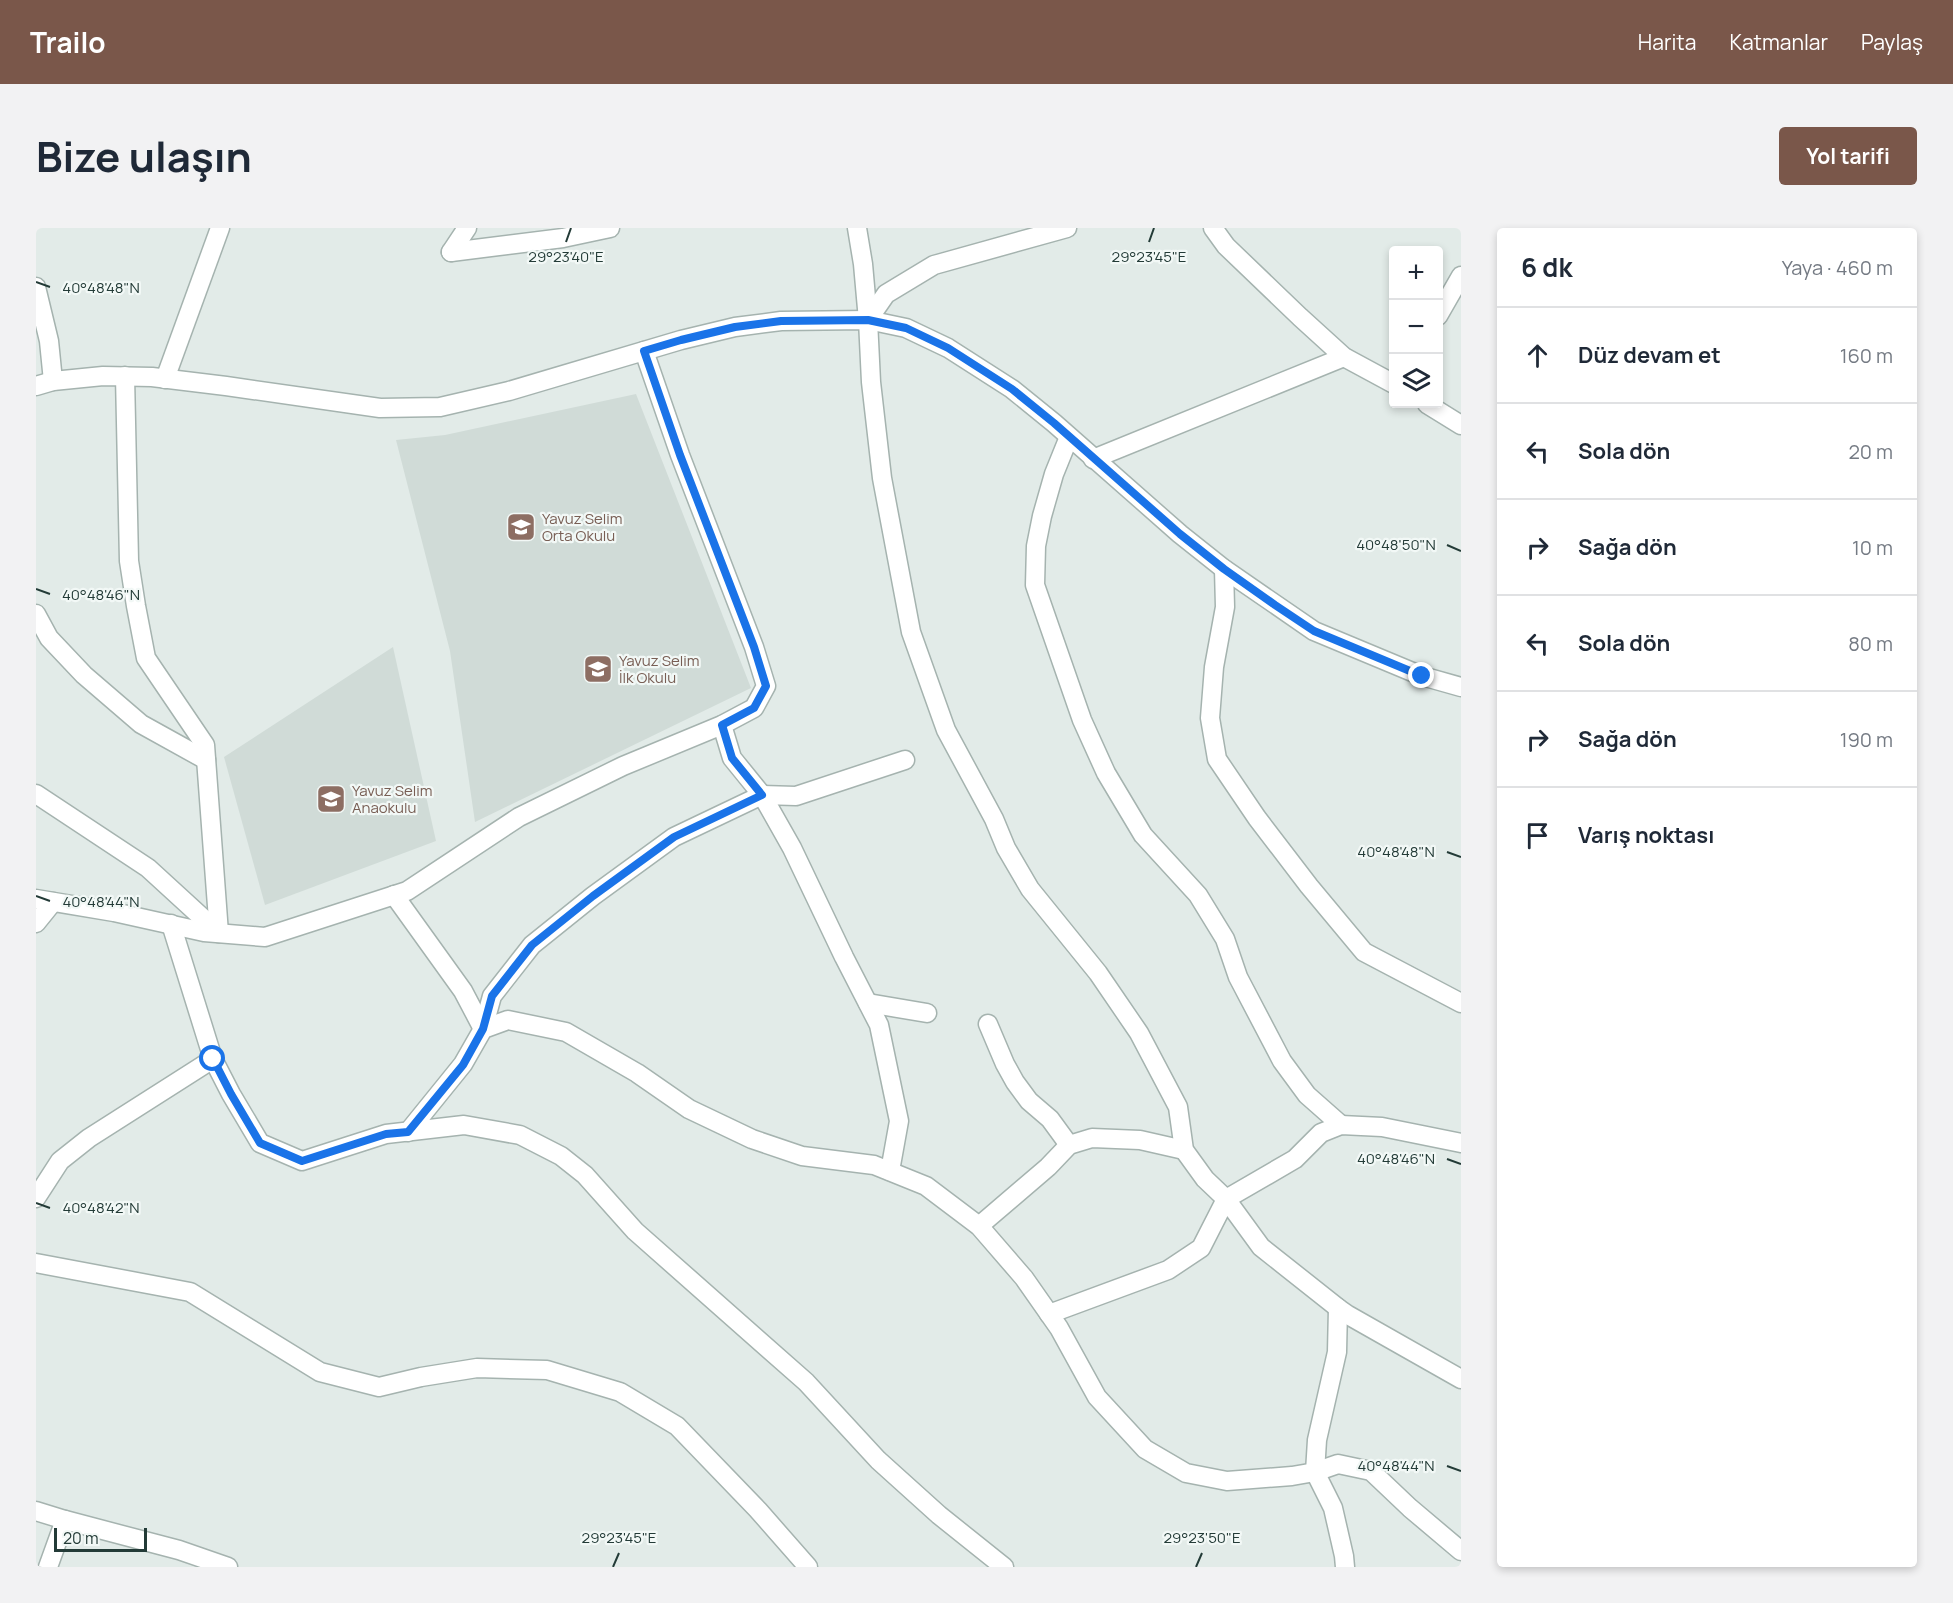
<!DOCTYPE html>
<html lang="tr">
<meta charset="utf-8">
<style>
:root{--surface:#fff;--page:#f2f2f3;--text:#1f2937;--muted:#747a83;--line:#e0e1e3;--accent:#7a574a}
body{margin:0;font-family:Manrope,sans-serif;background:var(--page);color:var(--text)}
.controls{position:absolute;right:18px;top:18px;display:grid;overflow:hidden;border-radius:6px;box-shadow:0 3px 9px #0003}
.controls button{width:54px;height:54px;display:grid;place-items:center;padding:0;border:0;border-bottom:2px solid var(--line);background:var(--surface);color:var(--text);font:30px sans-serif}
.scale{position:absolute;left:18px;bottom:15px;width:93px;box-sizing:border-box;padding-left:6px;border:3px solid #233b37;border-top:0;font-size:16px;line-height:21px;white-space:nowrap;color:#233b37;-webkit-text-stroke:4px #f2f8f6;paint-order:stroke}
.stop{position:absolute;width:18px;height:18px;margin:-14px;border:4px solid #1a73e8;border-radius:50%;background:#fff}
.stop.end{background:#1a73e8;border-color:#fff;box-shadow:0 2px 6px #0008}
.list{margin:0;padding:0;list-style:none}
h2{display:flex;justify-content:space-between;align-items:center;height:78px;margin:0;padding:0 24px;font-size:26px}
h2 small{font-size:20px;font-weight:400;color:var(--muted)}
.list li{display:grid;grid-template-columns:39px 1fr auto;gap:18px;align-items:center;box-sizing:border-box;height:96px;padding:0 24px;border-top:2px solid var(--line)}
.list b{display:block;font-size:22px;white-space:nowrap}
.list em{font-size:20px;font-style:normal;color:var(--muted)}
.icon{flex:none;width:33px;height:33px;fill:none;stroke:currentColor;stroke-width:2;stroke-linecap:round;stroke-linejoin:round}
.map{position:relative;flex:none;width:1425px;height:1339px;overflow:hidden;border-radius:6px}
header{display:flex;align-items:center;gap:36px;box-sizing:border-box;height:84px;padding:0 30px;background:var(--accent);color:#fff}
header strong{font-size:28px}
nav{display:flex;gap:33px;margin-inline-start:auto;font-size:21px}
.intro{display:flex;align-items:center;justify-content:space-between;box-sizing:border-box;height:144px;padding:0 36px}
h1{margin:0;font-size:42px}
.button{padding:15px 27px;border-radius:6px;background:var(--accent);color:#fff;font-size:21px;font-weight:700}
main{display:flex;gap:36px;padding:0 36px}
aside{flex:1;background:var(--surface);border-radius:6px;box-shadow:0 3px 9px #0003}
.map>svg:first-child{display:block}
.built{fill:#d0dbd7}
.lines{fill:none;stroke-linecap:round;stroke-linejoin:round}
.minor-casing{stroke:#a5b3af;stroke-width:21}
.minor{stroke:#fff;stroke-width:18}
.route{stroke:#1a73e8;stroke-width:8}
.ticks{fill:none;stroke:#233b37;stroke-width:2}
.labels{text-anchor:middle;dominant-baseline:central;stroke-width:4.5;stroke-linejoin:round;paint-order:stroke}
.education-label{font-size:15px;fill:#785e54;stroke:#f2f8f6;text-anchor:start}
.ticks-label{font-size:15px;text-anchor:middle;fill:#233b37;stroke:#f2f8f6;stroke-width:4.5;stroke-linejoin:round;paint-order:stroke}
</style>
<header>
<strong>Trailo</strong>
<nav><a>Harita</a><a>Katmanlar</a><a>Paylaş</a></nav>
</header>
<div class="intro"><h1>Bize ulaşın</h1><a class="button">Yol tarifi</a></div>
<main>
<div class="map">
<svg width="1425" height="1339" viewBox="0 0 1425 1339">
<rect width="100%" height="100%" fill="#e2ebe8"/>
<g class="built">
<polygon points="600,166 715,460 439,594 414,423 360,212 409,207"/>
<polygon points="357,419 400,613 229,677 188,529"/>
</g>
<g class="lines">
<g class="minor-casing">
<g id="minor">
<polyline points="821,0 827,36 832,92 835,154 846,250 875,404 910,502 958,591 970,620 994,661 1062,745 1103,805 1142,879 1148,922 1169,951 1190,971 1259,931 1285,905 1305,897 1346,899 1425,915"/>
<polyline points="1177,0 1190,18 1264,89 1308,129 1358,156"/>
<polyline points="415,24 527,10 574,0"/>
<polyline points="415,24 431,0"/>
<polyline points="0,59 13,113 17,153"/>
<polyline points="1402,88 1425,48"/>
<polyline points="832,92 850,66 898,37 1031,0"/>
<polyline points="89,148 93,333 100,378 110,430 169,517 183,705"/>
<polyline points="129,151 184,0"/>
<polyline points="0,158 17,153 67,148 116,149 190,158 344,180 404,179 473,163 645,112 699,99 745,93 832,92 870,100 912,120 976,161 1018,195 1144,306 1188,341 1278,403 1386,448 1425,459"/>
<polyline points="1391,176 1425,197"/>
<polyline points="1033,209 1018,246 1006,288 1000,318 999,357 1046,492 1070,545 1107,607 1162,667 1189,711 1202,749 1246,833 1271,867 1305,897"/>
<polyline points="1057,231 1308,129"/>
<polyline points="1188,341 1189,379 1178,439 1174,490 1181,531 1221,590 1273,658 1328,724 1425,775"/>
<polyline points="0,386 13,410 48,447 105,496 170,532"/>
<polyline points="686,497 696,530 726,567 756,620 808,729 843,797 863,893 854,943"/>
<polyline points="0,566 112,640 183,705"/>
<polyline points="358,667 427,763 447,801"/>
<polyline points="0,671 78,684 168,704 229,709 371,663 483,589 587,538 686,497 718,480 730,458 718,419 644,227 608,123"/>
<polyline points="0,695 17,674"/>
<polyline points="135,696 177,831 195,866 224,915 266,933 350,906 428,897 484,907 525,928 549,947 599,1003 770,1154 842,1232 903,1287 968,1339"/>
<polyline points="832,775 891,785"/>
<polyline points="952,796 969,836 979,854 993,873 1014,891 1033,917"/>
<polyline points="447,801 456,768 496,717 557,668 638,609 726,567 760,568 869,532"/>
<polyline points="372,904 427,836 447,801 472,792 530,804 601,845 653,881 716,911 766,928 838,937 890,958 943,998 988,1050 1023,1100 1061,1169 1109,1221 1150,1245 1191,1253 1256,1248 1279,1244 1302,1236 1335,1243 1374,1280 1425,1323"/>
<polyline points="0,970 24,933 53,910 177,831"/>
<polyline points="943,998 1012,939 1033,917 1056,910 1104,912 1148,922"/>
<polyline points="0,1035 154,1064 284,1144 343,1159 385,1149 441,1140 511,1142 584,1164 641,1198 722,1282 772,1339"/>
<polyline points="1302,1080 1301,1124 1281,1212 1279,1244 1297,1280 1308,1328 1309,1339"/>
<polyline points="1013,1086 1132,1042 1165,1020 1190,971 1225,1019 1302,1080 1312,1087 1425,1151"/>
<polyline points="0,1283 29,1292"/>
<polyline points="12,1339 29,1292 143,1322 192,1339"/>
</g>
</g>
<use href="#minor" class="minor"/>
</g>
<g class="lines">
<polyline class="route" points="177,831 195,866 224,915 266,933 350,906 372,904 427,837 447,801 456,768 496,717 557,668 638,609 726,567 696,530 686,497 718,480 730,458 718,419 644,227 608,123 645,112 699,99 745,93 832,92 870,100 912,120 976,161 1018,195 1144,306 1188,341 1239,377 1278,403 1386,448"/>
</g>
<path class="ticks" d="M530 14 535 0M1113 14 1118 0M0 54 14 59M1411 317 1425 323M0 361 14 366M1411 624 1425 629M0 668 14 673M1411 931 1425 936M0 975 14 980M1411 1238 1425 1243M577 1339 583 1325M1160 1339 1166 1325"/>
<defs>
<g id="school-square" transform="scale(1.5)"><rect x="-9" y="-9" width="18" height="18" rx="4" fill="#8d6e63" stroke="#f2f8f6"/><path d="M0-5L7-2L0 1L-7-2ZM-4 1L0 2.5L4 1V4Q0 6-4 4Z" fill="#fff"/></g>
</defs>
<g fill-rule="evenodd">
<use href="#school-square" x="485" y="299"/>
<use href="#school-square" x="562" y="441"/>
<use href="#school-square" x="295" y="571"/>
</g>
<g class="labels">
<g class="education-label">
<text x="506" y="290">Yavuz Selim<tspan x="506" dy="17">Orta Okulu</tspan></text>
<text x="583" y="432">Yavuz Selim<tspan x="583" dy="17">İlk Okulu</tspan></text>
<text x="316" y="562">Yavuz Selim<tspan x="316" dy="17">Anaokulu</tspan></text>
</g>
</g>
<g class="ticks-label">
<text x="530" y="34">29°23'40"E</text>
<text x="1113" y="34">29°23'45"E</text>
<text x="65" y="65">40°48'48"N</text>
<text x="1360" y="322">40°48'50"N</text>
<text x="65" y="372">40°48'46"N</text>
<text x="1360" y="629">40°48'48"N</text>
<text x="65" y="679">40°48'44"N</text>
<text x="1360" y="936">40°48'46"N</text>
<text x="65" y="985">40°48'42"N</text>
<text x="1360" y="1243">40°48'44"N</text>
<text x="583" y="1315">29°23'45"E</text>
<text x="1166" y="1315">29°23'50"E</text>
</g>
</svg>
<div class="controls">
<button>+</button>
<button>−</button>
<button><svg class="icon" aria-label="layers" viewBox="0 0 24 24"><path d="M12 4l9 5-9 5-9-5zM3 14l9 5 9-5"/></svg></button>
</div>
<div class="scale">20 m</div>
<div class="stop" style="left:177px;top:831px"></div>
<div class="stop end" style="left:1386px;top:448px"></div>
</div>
<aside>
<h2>6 dk<small>Yaya · 460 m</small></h2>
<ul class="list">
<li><svg class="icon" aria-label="ahead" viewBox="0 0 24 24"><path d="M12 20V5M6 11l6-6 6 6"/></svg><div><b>Düz devam et</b></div><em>160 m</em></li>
<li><svg class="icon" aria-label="left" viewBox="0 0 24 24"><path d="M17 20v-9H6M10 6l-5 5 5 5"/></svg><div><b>Sola dön</b></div><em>20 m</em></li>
<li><svg class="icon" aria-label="right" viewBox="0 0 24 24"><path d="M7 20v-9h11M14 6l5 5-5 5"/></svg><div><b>Sağa dön</b></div><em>10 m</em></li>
<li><svg class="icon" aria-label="left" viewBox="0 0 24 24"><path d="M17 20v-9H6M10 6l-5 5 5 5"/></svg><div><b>Sola dön</b></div><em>80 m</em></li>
<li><svg class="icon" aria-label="right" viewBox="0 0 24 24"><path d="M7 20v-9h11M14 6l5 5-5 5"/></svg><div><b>Sağa dön</b></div><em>190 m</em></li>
<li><svg class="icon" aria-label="arrive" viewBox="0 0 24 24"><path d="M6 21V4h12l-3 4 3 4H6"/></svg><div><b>Varış noktası</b></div></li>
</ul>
</aside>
</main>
